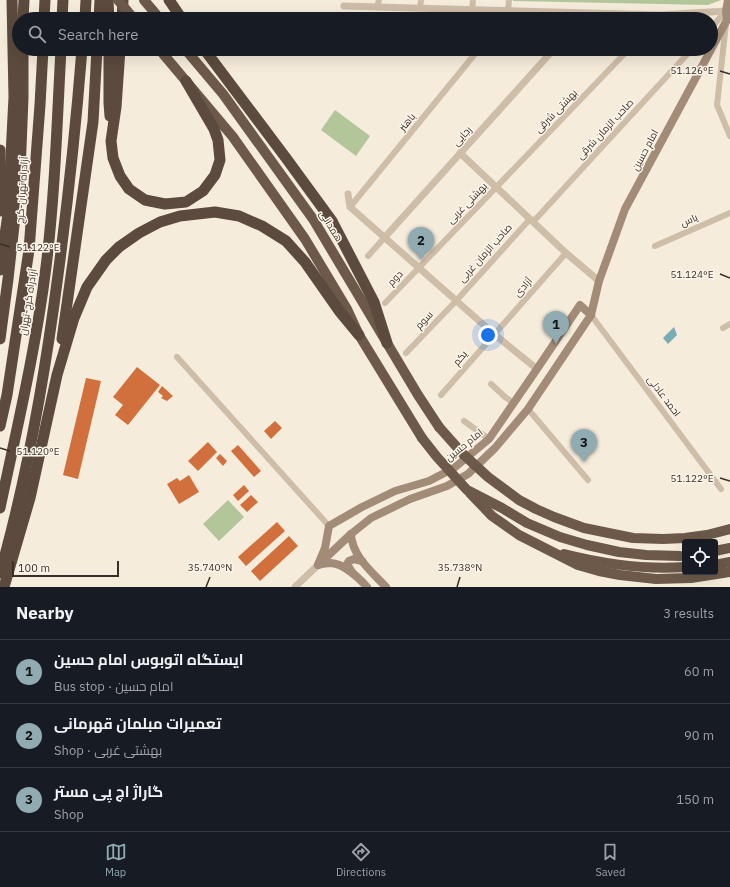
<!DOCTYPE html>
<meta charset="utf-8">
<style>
:root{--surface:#171b24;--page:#20242c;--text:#f1f3f6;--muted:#9ea1a6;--line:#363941;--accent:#90abb2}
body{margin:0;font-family:"IBM Plex Sans",Cairo,sans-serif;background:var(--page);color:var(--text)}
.controls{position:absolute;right:12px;bottom:12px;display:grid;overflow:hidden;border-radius:4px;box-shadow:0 4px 16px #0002}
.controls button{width:36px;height:36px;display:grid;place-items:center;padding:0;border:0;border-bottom:1px solid var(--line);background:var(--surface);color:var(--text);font:20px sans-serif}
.scale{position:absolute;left:12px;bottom:10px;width:107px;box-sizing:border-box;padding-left:4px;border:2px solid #3a2f28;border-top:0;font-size:11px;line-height:14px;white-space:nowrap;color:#3a2f28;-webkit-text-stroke:3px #fcf5e9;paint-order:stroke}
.you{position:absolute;left:488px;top:335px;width:14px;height:14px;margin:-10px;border:3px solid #fff;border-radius:50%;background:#1a73e8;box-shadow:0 0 0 6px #1a73e833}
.badge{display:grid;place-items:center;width:26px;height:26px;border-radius:50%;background:var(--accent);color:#111;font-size:13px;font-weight:700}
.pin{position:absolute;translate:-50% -33px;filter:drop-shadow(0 1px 2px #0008)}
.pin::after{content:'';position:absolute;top:21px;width:14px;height:12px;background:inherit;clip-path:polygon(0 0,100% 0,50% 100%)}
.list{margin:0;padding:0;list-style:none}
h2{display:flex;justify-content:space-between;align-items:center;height:52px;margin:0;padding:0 16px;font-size:17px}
h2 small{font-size:13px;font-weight:400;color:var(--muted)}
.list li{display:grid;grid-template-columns:26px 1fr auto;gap:12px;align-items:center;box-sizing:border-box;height:64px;padding:0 16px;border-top:1px solid var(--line)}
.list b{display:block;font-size:15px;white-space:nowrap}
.list p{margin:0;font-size:13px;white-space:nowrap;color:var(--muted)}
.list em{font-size:13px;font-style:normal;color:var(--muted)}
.icon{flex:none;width:22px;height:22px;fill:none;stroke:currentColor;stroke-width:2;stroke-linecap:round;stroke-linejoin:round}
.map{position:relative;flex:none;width:730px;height:587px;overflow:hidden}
.search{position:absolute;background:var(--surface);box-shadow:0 4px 16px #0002;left:12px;right:12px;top:12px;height:44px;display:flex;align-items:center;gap:10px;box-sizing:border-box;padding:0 14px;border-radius:22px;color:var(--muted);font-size:15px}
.sheet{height:244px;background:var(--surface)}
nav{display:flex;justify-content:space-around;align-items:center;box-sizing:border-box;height:56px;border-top:1px solid var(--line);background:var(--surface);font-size:11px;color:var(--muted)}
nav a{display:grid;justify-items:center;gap:2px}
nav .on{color:var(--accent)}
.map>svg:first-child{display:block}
.green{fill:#b3c69a}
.water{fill:#78acb5}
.building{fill:#d2703d}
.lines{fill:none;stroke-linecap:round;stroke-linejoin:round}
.path{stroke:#baa790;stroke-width:1.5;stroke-dasharray:2 2;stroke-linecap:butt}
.minor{stroke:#cebda7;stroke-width:6}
.tertiary{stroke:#cebda7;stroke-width:7}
.secondary{stroke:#a28b77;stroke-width:8}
.trunk{stroke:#6c594a;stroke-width:10}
.motorway{stroke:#5c4a3e;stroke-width:11}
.trunk-bridge{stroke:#6c594a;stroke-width:10}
.ticks{fill:none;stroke:#3a2f28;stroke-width:1.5}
.labels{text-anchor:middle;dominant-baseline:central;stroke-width:3;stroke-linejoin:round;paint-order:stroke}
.street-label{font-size:10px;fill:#3a2f28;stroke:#fcf5e9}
.ticks-label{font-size:10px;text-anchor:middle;fill:#3a2f28;stroke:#fcf5e9;stroke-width:3;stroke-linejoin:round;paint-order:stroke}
</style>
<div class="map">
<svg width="730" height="587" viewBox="0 0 730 587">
<rect width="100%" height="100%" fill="#f5ecdc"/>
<g class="green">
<polygon points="513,0 721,0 708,5 513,1"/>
<polygon points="335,110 370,136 356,156 321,130"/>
<polygon points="228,500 244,517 219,541 203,524"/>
</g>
<polygon class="water" points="674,327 677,335 668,344 663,338"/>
<g class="building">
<polygon points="137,367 160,385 128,425 115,415 123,405 113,397"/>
<polygon points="86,378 101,381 78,479 63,475"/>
<polygon points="162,386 173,396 167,401 161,398 163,396 158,392"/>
<polygon points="275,421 282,428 271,439 264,431"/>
<polygon points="208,442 217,452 198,471 188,461"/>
<polygon points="238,445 261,471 254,477 231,451"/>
<polygon points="220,454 227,461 223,466 216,458"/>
<polygon points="189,475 199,492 179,504 167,484 177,478 180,481"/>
<polygon points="244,485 249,491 238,501 233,495"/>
<polygon points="251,495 258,502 247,512 240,505"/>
<polygon points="277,522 285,531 246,566 238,557"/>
<polygon points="289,536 298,546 260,581 251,571"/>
</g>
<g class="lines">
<polyline class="path" points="666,1 666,0"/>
<g class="minor">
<polyline points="377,7 379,0"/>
<polyline points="420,8 421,0"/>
<polyline points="472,10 473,0"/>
<polyline points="508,11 509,0"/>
<polyline points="493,19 497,11"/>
<polyline points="726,24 717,105 730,136"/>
<polyline points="711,28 726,11"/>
<polyline points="350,207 479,49"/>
<polyline points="533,222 692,49"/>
<polyline points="655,246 730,213"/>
<polyline points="368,256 385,237"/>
<polyline points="385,303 629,49"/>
<polyline points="591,315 721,489"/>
<polyline points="723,328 730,324"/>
<polyline points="406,353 456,301 530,219"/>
<polyline points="177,357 329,526"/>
<polyline points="491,384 505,397 514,403"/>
<polyline points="441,395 566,253"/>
<polyline points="528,409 588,480"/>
<polyline points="464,421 489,439"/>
</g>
<g class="tertiary">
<polyline points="344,6 661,15 726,11"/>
<polyline points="460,153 566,253 599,281"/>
<polyline points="348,194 350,207 494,334 537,369"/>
<polyline points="385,237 554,49"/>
<polyline points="295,587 318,565"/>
</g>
<g class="secondary">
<path d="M351 534C352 556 372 572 386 587"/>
<polyline points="319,562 325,548 329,526 362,507 395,491 429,481 454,468 489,439 537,369 580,305 591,315"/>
<polyline points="318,565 351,534 371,518 410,499 447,486 468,474 495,448 528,409 591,315 599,281 625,209 727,20 726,11 728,0"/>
<path d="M318 565C322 564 327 563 331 563 344 564 359 578 367 587"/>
<polyline points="352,572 347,564 349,561 354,559 362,561"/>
</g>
<g class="trunk">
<polyline points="144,0 160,19"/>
<polyline points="159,49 233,137 305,239 347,309 359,335 422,438"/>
<polyline points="185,49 223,94 313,219 418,395 439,427"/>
<polyline points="470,493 492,516 519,535 578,565 599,571 620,575 656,579 691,578 730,572"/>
<polyline points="715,551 730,548"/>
<path d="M564 554C604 564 644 570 685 567"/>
<polyline points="715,565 730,562"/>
</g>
<g class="motorway">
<polyline points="108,0 109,19"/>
<polyline points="169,0 182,19"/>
<polyline points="23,19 24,0"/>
<polyline points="44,19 45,0"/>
<polyline points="62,19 63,0"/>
<polyline points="85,19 86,0"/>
<polyline points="99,19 100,0"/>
<polyline points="122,19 123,0"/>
<polyline points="109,49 109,103 110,116"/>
<polyline points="120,49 116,107 111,141 113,158 120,176 129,189 145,200 165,204 186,202 203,191 215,175 220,160 218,140 214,129 186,81"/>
<polyline points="204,49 286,158 332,221 374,302 387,343"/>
<polyline points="0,150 0,211"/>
<polyline points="0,270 8,214 14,97 12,0"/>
<polyline points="0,339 8,279 20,172 23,98 23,49"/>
<polyline points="62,339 93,122 97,49"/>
<polyline points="0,426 7,395 29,250 40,105 43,49"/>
<path d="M0 508C17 428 36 348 46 267 55 194 57 122 61 49"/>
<path d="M0 573C28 475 45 375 58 275 68 200 76 125 82 49"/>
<polyline points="4,587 30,498 57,375 74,318 87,287 106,260 119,247 139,233 160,222 180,216 215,212 239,216 262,226 286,241 305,262 340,312 359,335"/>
</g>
<g class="trunk-bridge">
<polyline points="118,0 134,19"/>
<polyline points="439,427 463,454 488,477 519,500 536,509 554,517 584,528 633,538 663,539 685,538 707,535 730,529"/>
<polyline points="422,438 437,457 467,490 502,508 527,523 560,537 587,545 619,552 646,555 680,556"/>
</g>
</g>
<path class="ticks" d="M720 71 730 74M0 244 10 247M720 274 730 278M0 448 10 451M720 478 730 481M206 587 210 577M457 587 460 577"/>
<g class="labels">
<g class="street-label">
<text transform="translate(556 111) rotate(-46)">بهشتی شرقی</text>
<text transform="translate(407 122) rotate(-51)">باهنر</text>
<text transform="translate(605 129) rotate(-47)">صاحب الزمان شرقی</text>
<text transform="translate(462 136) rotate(-48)">رجایی</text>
<text transform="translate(645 150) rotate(-62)">امام حسین</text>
<text transform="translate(22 190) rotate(-86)">آزادراه تهران-کرج</text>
<text transform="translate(467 203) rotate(-46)">بهشتی غربی</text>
<text transform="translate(689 220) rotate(-24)">یاس</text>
<text transform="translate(331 226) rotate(58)">همدانی</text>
<text transform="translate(485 253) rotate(-48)">صاحب الزمان غربی</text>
<text transform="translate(395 278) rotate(-46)">دوم</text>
<text transform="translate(523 287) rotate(-48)">آزادی</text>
<text transform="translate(28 302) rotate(-81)">آزادراه کرج-تهران</text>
<text transform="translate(424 320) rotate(-46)">سوم</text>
<text transform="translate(460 358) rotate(-49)">یکم</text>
<text transform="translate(664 396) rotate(53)">احمد عادلی</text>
<text transform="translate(464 445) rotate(-39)">امام حسین</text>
</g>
</g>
<g class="ticks-label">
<text x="692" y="74">51.126°E</text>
<text x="38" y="251">51.122°E</text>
<text x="692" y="278">51.124°E</text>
<text x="38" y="455">51.120°E</text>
<text x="692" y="482">51.122°E</text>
<text x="210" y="571">35.740°N</text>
<text x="460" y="571">35.738°N</text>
</g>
</svg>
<div class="controls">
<button><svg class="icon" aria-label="locate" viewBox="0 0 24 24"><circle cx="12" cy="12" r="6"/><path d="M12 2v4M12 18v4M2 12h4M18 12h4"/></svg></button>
</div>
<div class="scale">100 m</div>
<div class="you"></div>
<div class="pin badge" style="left:556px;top:344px">1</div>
<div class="pin badge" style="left:421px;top:260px">2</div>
<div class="pin badge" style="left:584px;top:462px">3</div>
<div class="search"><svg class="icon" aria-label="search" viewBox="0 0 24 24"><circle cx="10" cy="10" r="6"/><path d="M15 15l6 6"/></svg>Search here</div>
</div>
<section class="sheet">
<h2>Nearby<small>3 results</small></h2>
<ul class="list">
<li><span class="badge">1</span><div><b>ایستگاه اتوبوس امام حسین</b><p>Bus stop · امام حسین</p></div><em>60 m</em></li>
<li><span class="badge">2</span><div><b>تعمیرات مبلمان قهرمانی</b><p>Shop · بهشتی غربی</p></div><em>90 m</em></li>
<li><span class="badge">3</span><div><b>گاراژ اچ پی مستر</b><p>Shop</p></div><em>150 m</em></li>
</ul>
</section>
<nav>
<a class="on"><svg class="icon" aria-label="map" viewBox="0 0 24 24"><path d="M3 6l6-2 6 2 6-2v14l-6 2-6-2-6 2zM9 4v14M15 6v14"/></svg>Map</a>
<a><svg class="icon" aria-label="directions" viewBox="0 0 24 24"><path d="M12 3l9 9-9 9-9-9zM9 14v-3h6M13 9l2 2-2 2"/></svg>Directions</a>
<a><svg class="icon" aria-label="saved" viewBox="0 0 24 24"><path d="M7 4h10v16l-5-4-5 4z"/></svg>Saved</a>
</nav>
